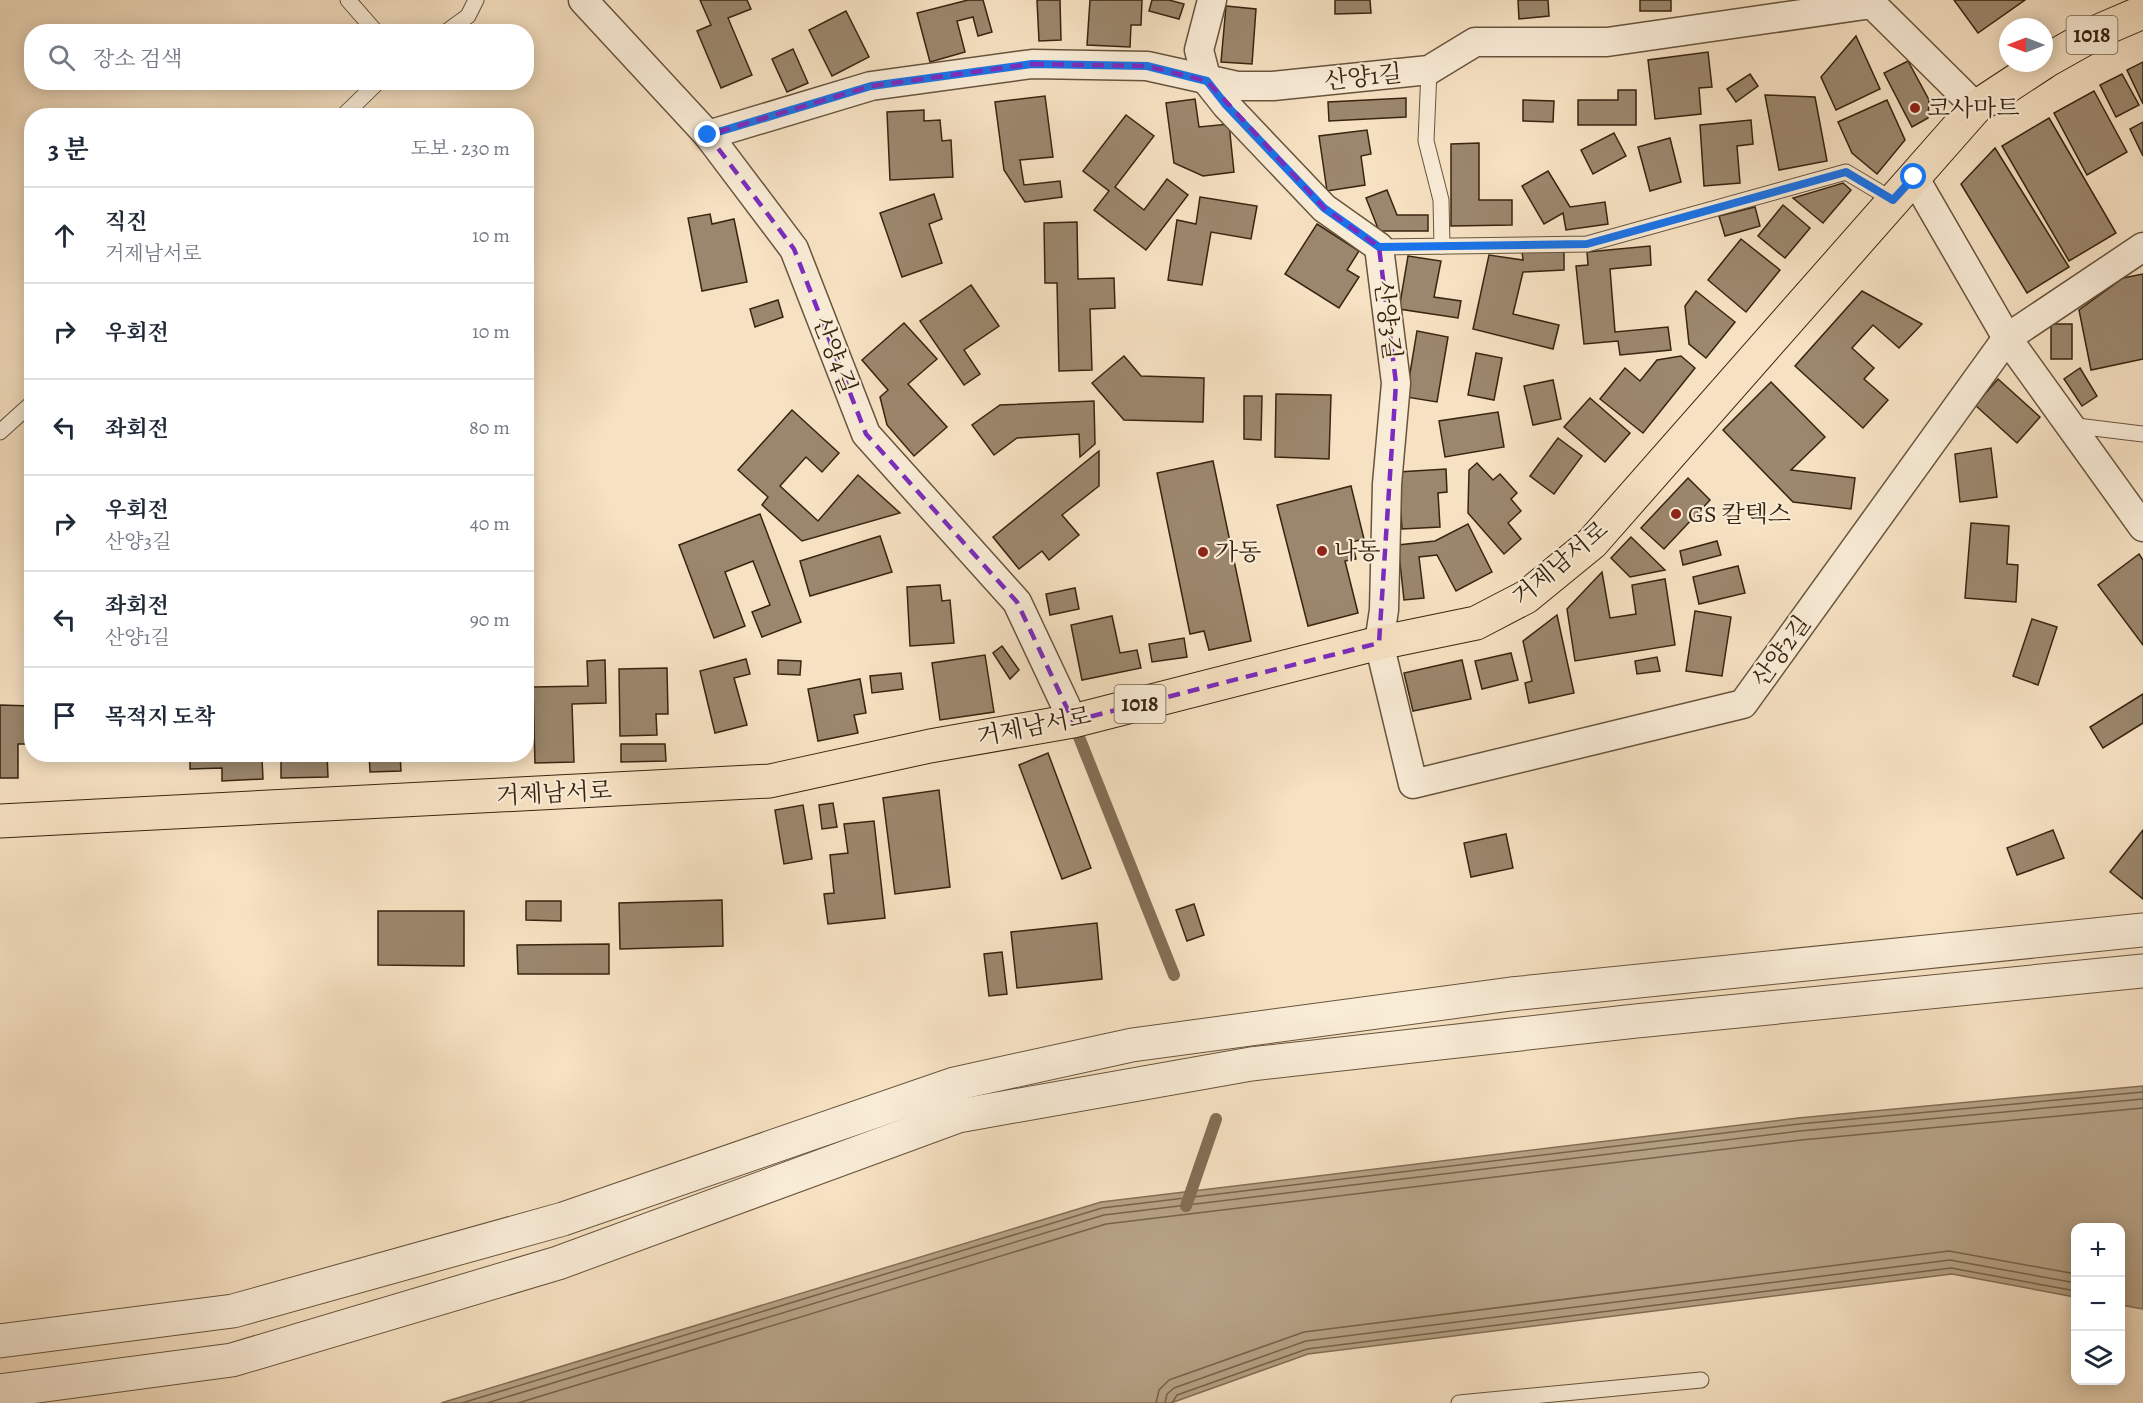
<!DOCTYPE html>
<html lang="ko">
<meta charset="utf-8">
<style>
:root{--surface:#fff;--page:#f2f2f3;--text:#1f2937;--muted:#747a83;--line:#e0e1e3}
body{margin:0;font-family:Alegreya,"Noto Serif KR",serif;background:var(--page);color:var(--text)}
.controls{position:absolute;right:18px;bottom:18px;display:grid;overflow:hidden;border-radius:12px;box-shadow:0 3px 15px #0003}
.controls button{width:54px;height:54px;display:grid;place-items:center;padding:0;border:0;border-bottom:2px solid var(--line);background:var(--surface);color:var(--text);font:30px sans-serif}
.compass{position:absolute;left:1999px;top:18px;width:54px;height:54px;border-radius:50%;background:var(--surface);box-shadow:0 3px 15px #0003;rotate:270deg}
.stop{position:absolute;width:18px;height:18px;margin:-14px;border:4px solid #1a73e8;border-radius:50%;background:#fff}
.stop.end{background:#1a73e8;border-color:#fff;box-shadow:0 2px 6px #0008}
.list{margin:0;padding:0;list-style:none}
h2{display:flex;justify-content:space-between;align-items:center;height:78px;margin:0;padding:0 24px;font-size:26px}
h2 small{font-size:20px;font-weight:400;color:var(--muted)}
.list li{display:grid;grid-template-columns:39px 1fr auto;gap:18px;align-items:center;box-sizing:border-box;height:96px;padding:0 24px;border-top:2px solid var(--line)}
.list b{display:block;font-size:22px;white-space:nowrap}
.list p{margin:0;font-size:20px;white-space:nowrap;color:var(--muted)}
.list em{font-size:20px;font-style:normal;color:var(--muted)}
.icon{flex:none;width:33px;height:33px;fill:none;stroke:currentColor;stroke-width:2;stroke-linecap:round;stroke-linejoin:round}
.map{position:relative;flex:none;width:2143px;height:1403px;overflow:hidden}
.search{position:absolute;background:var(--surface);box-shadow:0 3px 15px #0003;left:24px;top:24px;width:510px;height:66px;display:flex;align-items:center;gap:15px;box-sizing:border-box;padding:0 21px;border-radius:24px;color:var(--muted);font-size:22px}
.panel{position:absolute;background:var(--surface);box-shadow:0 3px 15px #0003;left:24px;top:108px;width:510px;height:654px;border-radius:24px}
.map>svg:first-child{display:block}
.water{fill:#b5a185;stroke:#836f56;stroke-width:1.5}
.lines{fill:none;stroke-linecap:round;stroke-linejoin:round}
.shore{stroke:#76634a;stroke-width:1.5}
.stream{stroke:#836f56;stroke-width:12}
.building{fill:#9b876d;stroke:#382510;stroke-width:1.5}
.service-casing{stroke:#68543c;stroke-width:17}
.minor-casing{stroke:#68543c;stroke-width:31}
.tertiary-casing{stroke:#68543c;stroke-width:35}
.primary-casing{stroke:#382510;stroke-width:35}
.service{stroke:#f9ecd7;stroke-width:15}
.minor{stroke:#f9ecd7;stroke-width:28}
.tertiary{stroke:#f9ecd7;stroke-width:33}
.primary{stroke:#f6e1c2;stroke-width:33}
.route{stroke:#1a73e8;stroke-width:8}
.marked{fill:none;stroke:#7b2cbf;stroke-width:4.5;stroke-dasharray:12 8;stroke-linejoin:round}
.poi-dot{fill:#8f2418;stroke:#f9ecd7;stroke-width:2}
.labels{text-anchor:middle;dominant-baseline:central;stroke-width:4.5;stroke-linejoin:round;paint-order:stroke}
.shield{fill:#f9ecd7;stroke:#72614c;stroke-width:1.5}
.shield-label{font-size:22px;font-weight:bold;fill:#382510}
.street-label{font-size:24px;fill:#382510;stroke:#f9ecd7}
.poi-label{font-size:24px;fill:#382510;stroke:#f9ecd7;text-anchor:start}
</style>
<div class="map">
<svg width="2143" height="1403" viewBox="0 0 2143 1403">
<rect width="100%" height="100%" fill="#f6e1c2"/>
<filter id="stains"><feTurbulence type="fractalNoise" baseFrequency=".00333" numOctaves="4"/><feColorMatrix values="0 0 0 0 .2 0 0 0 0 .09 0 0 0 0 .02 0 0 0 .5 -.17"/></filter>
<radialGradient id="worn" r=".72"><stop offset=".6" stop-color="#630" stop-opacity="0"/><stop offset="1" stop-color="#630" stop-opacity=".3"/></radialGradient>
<polygon class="water" points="2143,1086 2143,1309 2121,1305 2120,1228 2076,1228 2075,1297 1952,1274 1308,1354 1171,1403 441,1403 1101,1202 1798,1118"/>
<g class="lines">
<g class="shore">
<polyline points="462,1403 1102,1208 1799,1124 2143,1092"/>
<polyline points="487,1403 1104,1215 1800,1131 2143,1099"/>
<polyline points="518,1403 1106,1224 1801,1140 2143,1108"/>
<polyline points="1156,1403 1159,1390 1169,1380 1304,1332 1949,1251 2076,1274"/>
<polyline points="1165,1403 1167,1394 1174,1388 1306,1341 1950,1260 2076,1283"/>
<polyline points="1172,1403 1177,1395 1307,1349 1951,1268 2076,1291"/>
</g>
<g class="stream">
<polyline points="1073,722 1174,975"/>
<polyline points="1186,1206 1216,1119"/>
</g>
</g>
<g class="building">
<polygon points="700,0 747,0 751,9 728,18 752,75 721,88 697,31 711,25"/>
<polygon points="968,0 983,0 992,32 978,36 973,17 957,21 965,52 930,62 917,13"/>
<polygon points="1037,0 1060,0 1061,40 1039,41"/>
<polygon points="1090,0 1142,0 1141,25 1131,25 1130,47 1087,45"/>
<polygon points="1152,0 1169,0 1184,4 1179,19 1149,11"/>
<polygon points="1335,0 1370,0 1371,13 1335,14"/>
<polygon points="1518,0 1548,0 1549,16 1519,19"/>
<rect x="1640" y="0" width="31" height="11"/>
<polygon points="1954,0 2025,0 1978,33"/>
<polygon points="1226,6 1256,9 1252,64 1221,62"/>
<polygon points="846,11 869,57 832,76 809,30"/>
<polygon points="1856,36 1880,89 1836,110 1821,77"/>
<polygon points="793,49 808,83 787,92 772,59"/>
<polygon points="1708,52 1712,87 1699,88 1701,114 1655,119 1648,60"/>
<polygon points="1908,61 1929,100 1928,118 1912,127 1884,73"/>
<polygon points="2143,62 2143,104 2127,70"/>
<polygon points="1750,74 1758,86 1736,102 1727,89"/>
<polygon points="2122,74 2139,105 2116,117 2100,85"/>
<polygon points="1618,90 1636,90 1636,125 1578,125 1578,100 1618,100"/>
<polygon points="2094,91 2127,152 2087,175 2054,113"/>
<polygon points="1765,95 1815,97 1827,161 1779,170"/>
<polygon points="1045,96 1053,157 1020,160 1024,185 1060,181 1062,197 1025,202 1004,170 995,102"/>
<polygon points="1406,98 1406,117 1329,121 1328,102"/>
<polygon points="1195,99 1199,127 1229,124 1234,172 1203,176 1174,163 1166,103"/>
<polygon points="1523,100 1554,101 1553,122 1523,121"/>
<polygon points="1887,100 1905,140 1877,174 1852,153 1838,122"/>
<polygon points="924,110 924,121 940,120 942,141 951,140 953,177 890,180 887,112"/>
<polygon points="1126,115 1154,136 1115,187 1144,210 1167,179 1188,195 1146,250 1094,210 1109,191 1083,171"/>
<polygon points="2049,118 2116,233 2069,261 2002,146"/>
<polygon points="1751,120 1753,144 1737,146 1740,183 1704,186 1700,125"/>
<polygon points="2143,122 2143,156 2130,129"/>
<polygon points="1367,130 1371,154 1361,156 1365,185 1327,191 1319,136"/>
<polygon points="1614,133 1626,156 1593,174 1581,150"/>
<polygon points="1670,138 1681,182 1650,191 1638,147"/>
<polygon points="1479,143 1479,200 1512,200 1512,225 1451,226 1451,144"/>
<polygon points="1995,148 2069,267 2027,293 1961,184"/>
<polygon points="1548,171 1570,207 1605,202 1608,224 1566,230 1563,213 1544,224 1522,186"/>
<polygon points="1843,183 1851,190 1823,223 1793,198"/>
<polygon points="1387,190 1397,215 1428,215 1428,231 1379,231 1366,198"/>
<polygon points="934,194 942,219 929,224 942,263 902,277 880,213"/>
<polygon points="1200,197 1257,206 1251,239 1211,232 1202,285 1168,280 1177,220 1196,224"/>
<polygon points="1783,205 1810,228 1785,258 1758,236"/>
<polygon points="1755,207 1760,226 1725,236 1719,216"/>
<polygon points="710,214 712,224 734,219 747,282 702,291 688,218"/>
<polygon points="1077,222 1078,279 1114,278 1115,308 1090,309 1092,370 1059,371 1057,283 1045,283 1044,223"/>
<polygon points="1317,224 1359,251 1347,270 1359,277 1339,308 1285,274"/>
<polygon points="1741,239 1780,270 1746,312 1708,280"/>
<polygon points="1650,246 1651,265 1610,269 1615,332 1668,327 1671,350 1620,355 1618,341 1584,344 1576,266 1588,265 1587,252"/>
<polygon points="1522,251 1564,252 1564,270 1523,272 1513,314 1559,325 1553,349 1473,329 1489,255 1523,260"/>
<polygon points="1408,256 1441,261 1434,297 1461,301 1458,318 1399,309"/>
<polygon points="2143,274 2143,359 2091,370 2079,310 2123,278"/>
<polygon points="971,285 999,326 964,350 980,374 964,385 920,321"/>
<polygon points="1696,291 1735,322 1706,358 1689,344 1685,306"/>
<polygon points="1862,291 1922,324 1899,348 1873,325 1852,348 1874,368 1864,379 1888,400 1863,428 1795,366"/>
<polygon points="778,300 783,317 755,327 750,309"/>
<polygon points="904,323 937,359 908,384 947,427 914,456 887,425 880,397 888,390 862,360"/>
<rect x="2051" y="324" width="21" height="35"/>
<polygon points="1417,331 1448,337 1437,402 1406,397"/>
<polygon points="1476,353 1502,358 1494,400 1468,395"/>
<polygon points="1124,356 1141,376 1204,378 1203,422 1124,420 1092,383"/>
<polygon points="1681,356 1695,368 1643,433 1600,399 1625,368 1640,381 1657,360"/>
<polygon points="2080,368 2097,396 2082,406 2064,379"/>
<polygon points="1998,379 2040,417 2017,443 1975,405"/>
<polygon points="1553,380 1561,419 1533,425 1524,386"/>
<polygon points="1771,382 1825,437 1791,470 1855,478 1851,509 1793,502 1723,430"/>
<polygon points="1276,394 1331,395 1329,459 1275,457"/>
<polygon points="1244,396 1262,396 1261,440 1244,439"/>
<polygon points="1590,398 1630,433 1605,462 1564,427"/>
<polygon points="1094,401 1095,444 1080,457 1079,434 1017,438 994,455 972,425 1000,405"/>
<polygon points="792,410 839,453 822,472 806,457 780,486 818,521 858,475 900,513 802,541 762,505 768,497 738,470"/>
<polygon points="1498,412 1504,447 1445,457 1439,421"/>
<polygon points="1558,438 1582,456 1554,494 1530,476"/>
<polygon points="1991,448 1997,497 1960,502 1955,454"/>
<polygon points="1099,451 1099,486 1062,515 1079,535 1049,560 1042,551 1019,569 993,537"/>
<polygon points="1213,461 1251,641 1209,650 1204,631 1190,634 1157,473"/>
<polygon points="1477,463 1493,480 1500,474 1517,493 1511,499 1521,511 1508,523 1521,539 1504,554 1468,513 1469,470"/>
<polygon points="1446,469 1447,492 1438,493 1440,527 1402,529 1398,472"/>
<polygon points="1688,478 1710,500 1664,549 1641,528"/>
<polygon points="1351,486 1364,539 1352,542 1356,559 1345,561 1358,613 1308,626 1277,505"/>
<polygon points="760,514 801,622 762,637 752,612 770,605 753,561 725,572 745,626 714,638 679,545"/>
<polygon points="1971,523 2009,526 2007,564 2018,565 2016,602 1965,598"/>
<polygon points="1468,524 1492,572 1456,591 1437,555 1419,557 1424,598 1404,600 1398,545 1435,541"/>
<polygon points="880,536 892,572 810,596 800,561"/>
<polygon points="1631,537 1665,570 1630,577 1611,558"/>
<polygon points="1717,541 1721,555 1683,565 1680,551"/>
<polygon points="2139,554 2143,560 2143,645 2098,585"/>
<polygon points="1738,566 1745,593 1699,604 1693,577"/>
<polygon points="1602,572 1610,618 1636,614 1632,585 1665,579 1675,645 1575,661 1567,609"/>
<polygon points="940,585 942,601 950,600 954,643 910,646 907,587"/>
<polygon points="1075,588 1079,609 1050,615 1046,594"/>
<polygon points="1695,611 1731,617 1722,676 1686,671"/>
<polygon points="1557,615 1574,693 1529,703 1525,683 1532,681 1523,641"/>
<polygon points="1112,616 1120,653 1137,650 1141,668 1082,680 1071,625"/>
<polygon points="2032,619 2057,627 2038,685 2013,676"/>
<polygon points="1184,638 1187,657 1152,662 1149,644"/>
<polygon points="1002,646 1019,670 1010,679 993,653"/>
<polygon points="1511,653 1518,680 1482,689 1475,661"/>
<polygon points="985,655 994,712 940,720 932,663"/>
<polygon points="1657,657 1660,671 1637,674 1635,661"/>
<polygon points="746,659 750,674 734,678 747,725 715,733 700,671"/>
<polygon points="605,660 606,703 572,704 574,762 535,763 533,687 588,686 587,661"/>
<polygon points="778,660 801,661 800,675 778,674"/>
<polygon points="1462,660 1471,699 1413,711 1404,673"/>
<polygon points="667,668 668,714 656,714 657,735 620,736 619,669"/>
<polygon points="901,673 903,689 872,693 870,676"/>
<polygon points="860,679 866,713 854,715 858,733 818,741 808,689"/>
<polygon points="2143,694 2143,723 2103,748 2090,727"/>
<polygon points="0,705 32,706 32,744 18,744 18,778 0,778"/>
<polygon points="621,744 665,744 666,761 621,762"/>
<polygon points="1048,753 1091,868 1062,879 1019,765"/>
<polygon points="190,754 222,754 222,760 262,759 263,779 222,781 222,768 190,769"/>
<polygon points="281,754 327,754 328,777 281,778"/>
<polygon points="369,754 400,754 401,771 370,772"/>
<polygon points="939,790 950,887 895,894 883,798"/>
<polygon points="833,803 837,827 822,829 819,805"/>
<polygon points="803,805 812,859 784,864 775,810"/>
<polygon points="874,821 885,918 828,924 824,894 834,893 830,855 848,853 844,824"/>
<polygon points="2053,830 2064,858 2017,875 2007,848"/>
<polygon points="2143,830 2143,899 2110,872"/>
<polygon points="1506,834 1513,868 1471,877 1464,843"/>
<polygon points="722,900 723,946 620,949 619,903"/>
<polygon points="526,901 561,901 561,921 526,920"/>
<polygon points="1194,904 1204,935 1187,941 1176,910"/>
<polygon points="378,911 464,911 464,966 378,965"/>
<polygon points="1097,923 1102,979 1017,988 1011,932"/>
<polygon points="609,944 609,974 518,974 517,945"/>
<polygon points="1002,952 1007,994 989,996 984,954"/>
</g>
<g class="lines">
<g class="service-casing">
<g id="service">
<polyline points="348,0 376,32"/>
<polyline points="446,32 468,16 476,0"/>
<polyline points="1429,70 1426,141 1441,200 1442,246"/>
<polyline points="343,116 378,82"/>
<polyline points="1379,247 1587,244 1846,172 1893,200"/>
<polyline points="2069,425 2143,434"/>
<polyline points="0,432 32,403"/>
<polyline points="1459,1403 1701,1380"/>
</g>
</g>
<g class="minor-casing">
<g id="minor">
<polyline points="583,0 708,135 794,249 866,434 1017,602 1073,721"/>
<polyline points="1212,0 1199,50 1207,81 1226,105 1324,208 1379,247 1396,383 1387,484 1384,610 1379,643 1413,784 1743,704 2007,338 2143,247"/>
<polyline points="708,135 871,86 1032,64 1147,66 1237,86 1273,86 1429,70 1475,42 1607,42 1872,4 1976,107"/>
<polyline points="1914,177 2007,338 2143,527"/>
</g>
</g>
<g class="tertiary-casing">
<g id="tertiary">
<polyline points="0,1341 233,1311 563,1219 954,1084 1132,1045 1511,994 2143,930"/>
<polyline points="0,1391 232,1360 558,1263 958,1116 1251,1064 1636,1021 2143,971"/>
</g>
</g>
<g class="primary-casing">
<g id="primary">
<polyline points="2044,62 2101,30 2143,12"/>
<polyline points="0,821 770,781 930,746 1073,721 1379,643 1476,623 1526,597 1592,543 1976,107 2043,63"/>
</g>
</g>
<use href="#service" class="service"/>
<use href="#minor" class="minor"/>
<use href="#tertiary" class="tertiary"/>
<use href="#primary" class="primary"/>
</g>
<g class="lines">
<polyline class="route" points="708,135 871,86 1032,64 1147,66 1207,81 1226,105 1324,208 1379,247 1587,244 1846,172 1893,200 1914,177"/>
</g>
<path class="marked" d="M1032 64 1147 66 1207 81 1324 208 1379 247 1396 383 1379 643 1073 721 1017 602 866 434 794 249 708 135 871 86Z"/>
<g class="poi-dot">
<circle cx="1915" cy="108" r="6"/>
<circle cx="1676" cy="514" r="6"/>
<circle cx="1322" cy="551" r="6"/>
<circle cx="1203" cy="552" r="6"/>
</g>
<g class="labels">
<g class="shield">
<rect x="2066.5" y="16" width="51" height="38" rx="4.5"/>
<rect x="1114.5" y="685" width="51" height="38" rx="4.5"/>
</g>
<g class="shield-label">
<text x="2092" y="35">1018</text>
<text x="1140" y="704">1018</text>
</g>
<g class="street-label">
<text transform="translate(1363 77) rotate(-6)">산양1길</text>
<text transform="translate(1388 320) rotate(83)">산양3길</text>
<text transform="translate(835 355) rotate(69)">산양4길</text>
<text transform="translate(1560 563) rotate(-40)">거제남서로</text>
<text transform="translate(1781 651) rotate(-54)">산양2길</text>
<text transform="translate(1034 726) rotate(-11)">거제남서로</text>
<text transform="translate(554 793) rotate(-3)">거제남서로</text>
</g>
<g class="poi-label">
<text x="1927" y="108">코사마트</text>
<text x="1688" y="514">GS 칼텍스</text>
<text x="1334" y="551">나동</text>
<text x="1215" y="552">가동</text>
</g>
</g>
<rect width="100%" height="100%" filter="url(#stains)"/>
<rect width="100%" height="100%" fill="url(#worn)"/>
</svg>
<div class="controls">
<button>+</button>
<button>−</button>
<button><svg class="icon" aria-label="layers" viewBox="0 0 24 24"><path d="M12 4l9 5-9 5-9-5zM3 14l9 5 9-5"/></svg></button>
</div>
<svg class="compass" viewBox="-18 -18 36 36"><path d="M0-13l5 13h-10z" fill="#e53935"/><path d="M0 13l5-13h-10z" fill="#747a83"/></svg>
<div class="stop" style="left:1914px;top:177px"></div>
<div class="stop end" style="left:708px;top:135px"></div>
<div class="search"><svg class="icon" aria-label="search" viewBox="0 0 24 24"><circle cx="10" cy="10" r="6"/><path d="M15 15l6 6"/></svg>장소 검색</div>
<section class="panel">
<h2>3 분<small>도보 · 230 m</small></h2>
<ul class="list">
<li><svg class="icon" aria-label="ahead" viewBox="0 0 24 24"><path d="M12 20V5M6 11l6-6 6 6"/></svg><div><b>직진</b><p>거제남서로</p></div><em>10 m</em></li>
<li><svg class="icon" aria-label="right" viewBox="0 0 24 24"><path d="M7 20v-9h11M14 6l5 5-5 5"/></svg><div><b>우회전</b></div><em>10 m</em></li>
<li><svg class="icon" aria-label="left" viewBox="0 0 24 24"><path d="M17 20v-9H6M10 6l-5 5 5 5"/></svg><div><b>좌회전</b></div><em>80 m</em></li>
<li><svg class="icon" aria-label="right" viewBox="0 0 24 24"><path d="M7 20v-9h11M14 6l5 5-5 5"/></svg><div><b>우회전</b><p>산양3길</p></div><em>40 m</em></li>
<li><svg class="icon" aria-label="left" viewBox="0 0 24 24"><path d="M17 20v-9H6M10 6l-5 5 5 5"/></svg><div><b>좌회전</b><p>산양1길</p></div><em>90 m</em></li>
<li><svg class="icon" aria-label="arrive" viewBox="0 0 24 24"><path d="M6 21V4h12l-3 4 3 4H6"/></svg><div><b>목적지 도착</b></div></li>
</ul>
</section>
</div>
